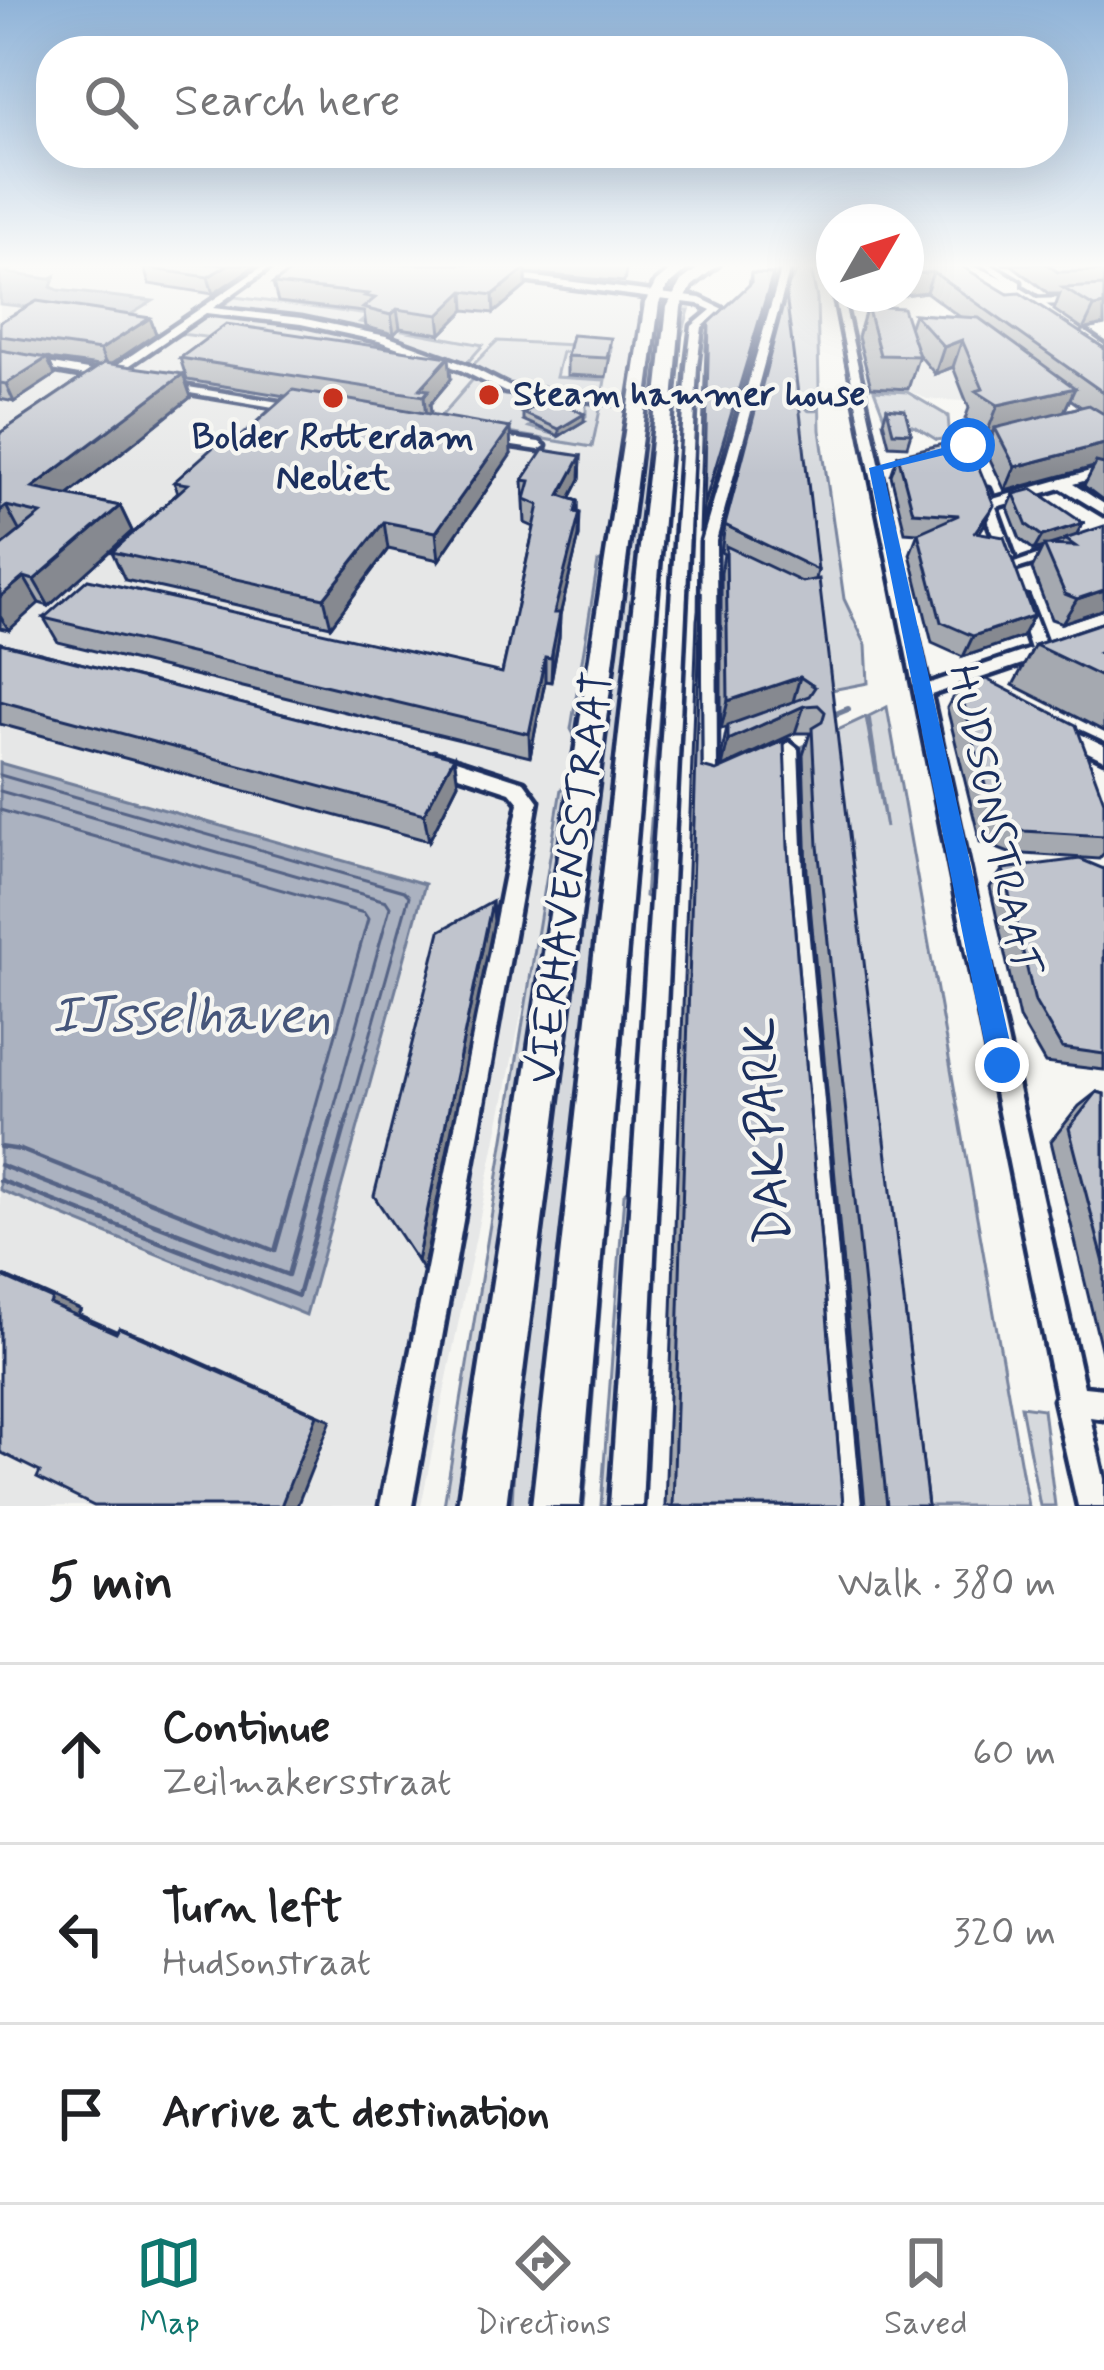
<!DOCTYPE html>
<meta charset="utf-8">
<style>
:root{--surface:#fff;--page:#f2f2f2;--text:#202124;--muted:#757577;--line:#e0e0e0;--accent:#0f766e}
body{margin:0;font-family:Mynerve,sans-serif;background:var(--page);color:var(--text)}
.compass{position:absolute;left:816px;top:204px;width:108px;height:108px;border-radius:50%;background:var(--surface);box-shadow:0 12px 48px #0002;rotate:51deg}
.stop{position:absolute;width:36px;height:36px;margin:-27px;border:9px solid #1a73e8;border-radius:50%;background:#fff}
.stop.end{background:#1a73e8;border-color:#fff;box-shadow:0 3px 12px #0008}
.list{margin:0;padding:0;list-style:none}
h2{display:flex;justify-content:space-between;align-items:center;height:156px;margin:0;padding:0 48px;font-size:51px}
h2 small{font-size:39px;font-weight:400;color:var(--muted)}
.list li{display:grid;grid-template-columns:78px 1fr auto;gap:36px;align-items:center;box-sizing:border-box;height:180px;padding:0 48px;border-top:3px solid var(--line)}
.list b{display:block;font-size:45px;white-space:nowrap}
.list p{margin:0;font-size:39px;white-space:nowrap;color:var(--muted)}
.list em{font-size:39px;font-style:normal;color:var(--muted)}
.icon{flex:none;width:66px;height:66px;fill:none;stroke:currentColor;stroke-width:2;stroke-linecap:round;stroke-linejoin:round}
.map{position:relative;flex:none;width:1104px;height:1506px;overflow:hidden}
.search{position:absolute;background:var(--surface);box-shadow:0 12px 48px #0002;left:36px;right:36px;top:36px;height:132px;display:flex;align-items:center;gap:30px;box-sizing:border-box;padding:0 42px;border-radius:48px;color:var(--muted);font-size:45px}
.sheet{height:696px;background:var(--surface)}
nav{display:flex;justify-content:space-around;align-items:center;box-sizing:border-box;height:168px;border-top:3px solid var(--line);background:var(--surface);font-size:33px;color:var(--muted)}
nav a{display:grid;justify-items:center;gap:6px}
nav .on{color:var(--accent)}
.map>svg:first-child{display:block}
.built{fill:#e6e7e7}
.green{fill:#d6d9dd;stroke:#78849e;stroke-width:3}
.water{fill:#abb2c0;stroke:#717e99;stroke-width:3}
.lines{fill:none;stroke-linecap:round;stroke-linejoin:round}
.shore-far1{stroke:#556385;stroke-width:3}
.shore{stroke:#556385;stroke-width:4.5}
.stream-far2{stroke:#717e99;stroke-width:3}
.stream-far1{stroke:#717e99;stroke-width:4.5}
.stream{stroke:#717e99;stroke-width:6}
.street-casing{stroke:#1b2f5e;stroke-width:9}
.secondary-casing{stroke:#1b2f5e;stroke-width:9}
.street{fill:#f6f6f2;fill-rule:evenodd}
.secondary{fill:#f6f6f2;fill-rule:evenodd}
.tram{stroke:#1b2f5e;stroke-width:3}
.wall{fill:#a5a9b0;stroke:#1b2f5e;stroke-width:3;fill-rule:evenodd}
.shaded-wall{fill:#868990;stroke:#1b2f5e;stroke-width:3}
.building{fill:#c0c4cd;stroke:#1b2f5e;stroke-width:3}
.route{fill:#1a73e8}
.poi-dot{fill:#c8321e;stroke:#f6f6f2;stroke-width:4.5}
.labels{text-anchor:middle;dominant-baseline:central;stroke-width:9;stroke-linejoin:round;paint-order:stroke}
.far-poi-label{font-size:36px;font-weight:bold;fill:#1b2f5e;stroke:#f6f6f2;text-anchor:start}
.street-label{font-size:42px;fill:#1b2f5e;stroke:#f6f6f2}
.near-street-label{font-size:51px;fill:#1b2f5e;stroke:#f6f6f2}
.near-water-label{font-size:54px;font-style:italic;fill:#46567b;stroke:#f6f6f2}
</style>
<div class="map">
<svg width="1104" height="1506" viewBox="0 0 1104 1506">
<rect width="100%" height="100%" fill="#f6f6f2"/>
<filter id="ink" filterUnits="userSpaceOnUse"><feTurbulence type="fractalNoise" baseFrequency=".00833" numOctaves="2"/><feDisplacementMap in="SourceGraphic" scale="24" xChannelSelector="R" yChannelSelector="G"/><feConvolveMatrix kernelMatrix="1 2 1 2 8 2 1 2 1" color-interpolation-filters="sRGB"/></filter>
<g filter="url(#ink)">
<g class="built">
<polygon points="0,264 676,264 653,282 571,770 421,1506 0,1506"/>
<polygon points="899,350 941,354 985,402 927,399 911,392"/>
</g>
<g class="green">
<polygon points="802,264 810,264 817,299 820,430 844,599 866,645 868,683 711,713 714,556 781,296"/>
<polygon points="235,297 368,315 360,322 483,345 461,370 181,334"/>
<polygon points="656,308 666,308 662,381 544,1506 512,1506 520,1343"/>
<polygon points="684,310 689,310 679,345 584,1506 575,1506 676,345"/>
<polygon points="497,341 611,347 610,355 562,352 556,377 605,380 602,397 517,390 470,368"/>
<polygon points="476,376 503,390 563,399 565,402 529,427 560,436 586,416 586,403 601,405 592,447 437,421"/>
<polygon points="874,390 907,392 948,416 949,428 963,435 937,440 916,427 885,419"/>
<polygon points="610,557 580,746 571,729 598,562"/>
<polygon points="667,623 652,896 649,898 645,896"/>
<polygon points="887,707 1028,1506 864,1506 849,1392 795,750 866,717 886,828 869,716"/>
<polygon points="576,782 475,1412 455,1506 444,1506 561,789"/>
<polygon points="628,1191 632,1195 611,1506 601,1506 624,1194"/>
<polygon points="1021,1406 1043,1409 1055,1506 1040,1506"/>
</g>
<g class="water">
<polygon points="0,266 14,268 6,273 49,279 55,276 51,287 58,290 153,301 125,318 0,304"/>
<polygon points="0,763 425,884 306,1315 0,1190"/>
</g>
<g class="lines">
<g class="shore-far1">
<polyline points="0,775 404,891 409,896 347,1119"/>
<polyline points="0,791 386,901 390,907 331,1119"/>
<polyline points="0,810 364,913 368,919 312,1119"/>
</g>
<g class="shore">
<polyline points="0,1147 21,1150 275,1251 313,1116"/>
<polyline points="0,1165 288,1275 332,1116"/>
<polyline points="0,1180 298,1296 348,1116"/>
</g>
<polyline class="stream-far2" points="794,405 804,405"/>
<polyline class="stream-far1" points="794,405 802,402 809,410 817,410"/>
<polyline class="stream" points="831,716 848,709"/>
<g class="street-casing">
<g id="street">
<polygon points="266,264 275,264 213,308 301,318 386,336 469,366 508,386 612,397 618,400 612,403 505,392 461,370 379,341 301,324 206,313 108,380 0,361 0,355 105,373"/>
<polygon points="637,264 667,264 663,267"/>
<polygon points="783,264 791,264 716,541 717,779 721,785 719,790 708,794 701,792 699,787 702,541"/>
<polygon points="827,264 834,264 834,283 829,280"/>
<polygon points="981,264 990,264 1020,282 1020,296 1014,296 1012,285"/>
<polygon points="503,273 700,298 723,309 702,327 697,366 642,1506 610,1506 687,366 692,326 711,310 698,304 500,278"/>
<polygon points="834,292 842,294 928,684 1031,649 1014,600 1017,597 1027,597 1045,644 1054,645 1056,649 1046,656 931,695 1084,1387 1104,1389 1104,1419 1090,1417 1104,1479 1104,1506 1078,1506 1054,1400 1056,1396"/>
<polygon points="1104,297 1104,303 1030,305 1025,302 1030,299"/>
<polygon points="164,383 297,405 303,408 297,411 160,388 158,386"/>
<polygon points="1011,431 1015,432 1015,438 951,453 945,449"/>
<polygon points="490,435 539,442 545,446 539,450 486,442 484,439"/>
<polygon points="1104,467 1104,475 1073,484 1104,504 1104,514 1061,488 996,507 1014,557 1012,560 1002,560 977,492 979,489 989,489 993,499"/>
<polygon points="1057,548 1062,549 1062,555 1010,571 1003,567"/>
<polygon points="1061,725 1104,745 1104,760 1055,736 1052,731"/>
<polygon points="789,742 798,749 803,872 861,1506 829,1506 783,872 780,749"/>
<polygon points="434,753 524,782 538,801 412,1506 380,1506 519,803 510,792 428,765 425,760 428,755"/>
</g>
</g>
<g class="secondary-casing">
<g id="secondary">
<polygon points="678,264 693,264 667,287 659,303 506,1506 458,1506 645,303 656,282"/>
<polygon points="704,264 719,264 692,286 681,307 580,1506 532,1506 667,307 681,281"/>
<path d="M953 264C1000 264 1065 319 1104 345V357L1009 294Z"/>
</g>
</g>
<use href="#street" class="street"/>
<use href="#secondary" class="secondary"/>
<polyline class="tram" points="951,264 1039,314"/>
</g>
<g class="wall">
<polygon points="258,264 213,294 149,284 144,268"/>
<polygon points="301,264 631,264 627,265 624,282 526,273 526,286 494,313 465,310 441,334 400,328 394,334 366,327 364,312 278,302 273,284"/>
<path d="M906 264 1008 294 1104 348V501L1084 486 1094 467 1005 491 986 451 994 432 987 433 965 419 969 408 953 367 935 374 919 355 908 389 871 387 858 337 867 306 909 328 914 314 960 317 926 292 851 302 849 294H906ZM1070 399 1081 407 1064 411Z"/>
<polygon points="1002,264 1104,264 1104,325 1083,330 1054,310 1060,294 1049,294 1012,265"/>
<polygon points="751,273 773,274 769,297 700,533 706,347 709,323 749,286"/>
<polygon points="150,318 156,334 112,364 191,397 68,495 120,506 132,531 49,606 39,603 9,630 0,628 0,433 99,366 48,359 55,375 14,402 0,399 0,322"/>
<polygon points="567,356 610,356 606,377 567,375"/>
<polygon points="180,358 451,379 430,404 431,414 511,454 439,560 388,549 331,626 125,580 112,552 178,493 174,482 232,444 285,396 187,380"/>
<polygon points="887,408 911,433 907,446 889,445 883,421"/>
<polygon points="523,413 584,421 559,436 523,420"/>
<polygon points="898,455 984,525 979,533 1033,616 1022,637 963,657 932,643 910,554 918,533 905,532 891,475"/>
<polygon points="581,456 580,479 570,498 578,501 579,536 560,615 559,637 551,682 545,681 530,757 58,642 44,618 502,673 534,527 525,523 523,480"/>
<polygon points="1014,494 1076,535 1104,609 1062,623 1051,619 1032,569 1043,547 1034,550 1020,539 1008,508"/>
<polygon points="725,525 818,570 816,579 928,1506 865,1506 807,872 803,755 810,733 795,733 722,767 722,752 727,727 721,729 721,573 724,554 721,552"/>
<polygon points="701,592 702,767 788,847 843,1506 665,1506 697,620"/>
<polygon points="1104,622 1104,731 1013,685 1035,645"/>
<polygon points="0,643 454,757 458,783 429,841 0,724"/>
<polygon points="959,685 1104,801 1104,853 1099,859 1009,853 980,842 947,708"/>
<polygon points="1003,869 1104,869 1104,1070 1045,1063 1019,1018 990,887"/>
<polygon points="1097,1092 1104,1094 1104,1361 1051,1141 1079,1106"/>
</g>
<g class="shaded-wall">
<polygon points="229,264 258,264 213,294 208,277"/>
<polygon points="526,268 526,286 494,313 493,295"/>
<polygon points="933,272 926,292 851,302 853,294 906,294 906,275"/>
<polygon points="773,274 769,297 700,533 704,506"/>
<polygon points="464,291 465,310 441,334 439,315"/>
<polygon points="1104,305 1104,325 1083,330 1094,307"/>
<polygon points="397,309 400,328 394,334 391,315"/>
<polygon points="150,318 156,334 107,367 100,350"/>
<polygon points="962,340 953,367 935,374 944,347"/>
<polygon points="449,357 451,379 430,404 431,413 426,419 424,396 420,389"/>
<polygon points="47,358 55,375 14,402 6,384"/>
<polygon points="183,374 191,397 46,513 32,488"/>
<polygon points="1075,388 1062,416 995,428 994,432 987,433 998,405"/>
<polygon points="584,414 584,421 559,436 559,429"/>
<polygon points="510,428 511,454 439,560 436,532"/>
<polygon points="1104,444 1104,464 1096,462 1094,467 1005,491 1015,467"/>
<polygon points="581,456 580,479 560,518 560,495"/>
<polygon points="578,501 577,523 580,513 579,536 560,615 559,637 551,682 554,613"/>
<polygon points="994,505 984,525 966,552 975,532"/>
<polygon points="6,506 20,532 0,548 0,511"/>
<polygon points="120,506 132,531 49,606 34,580"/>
<polygon points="384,522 388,549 331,626 324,598"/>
<polygon points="1083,523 1075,537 1034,550 1042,536"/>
<polygon points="24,577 39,603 9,630 0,616 0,597"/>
<polygon points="1104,590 1104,609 1062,623 1077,599"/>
<polygon points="1033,616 1022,637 963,657 973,636"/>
<polygon points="545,657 545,681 530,757 529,734"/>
<polygon points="800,677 792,705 721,729 728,701"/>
<polygon points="804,706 795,733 722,767 728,740"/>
<polygon points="454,757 458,783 429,841 424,814"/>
<polygon points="492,902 494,921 423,1271 417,1261"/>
<polygon points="0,1274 81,1310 78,1314 141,1342 116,1333 50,1304 0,1276"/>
<polygon points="119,1328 144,1337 331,1420 297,1506 281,1506"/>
</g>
<g class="building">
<polygon points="152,264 229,264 208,277 144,268"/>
<polygon points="301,264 494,264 526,268 493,295 464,291 439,315 397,309 391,315 363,308 375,298 365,296 368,294 273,284"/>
<polygon points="906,264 958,264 1008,294 1020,293 1104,348 1104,393 933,272 906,275"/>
<polygon points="1046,264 1104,264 1104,271 1058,272"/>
<polygon points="751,273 773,274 704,506 709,323 751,283"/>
<polygon points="1104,286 1104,305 1094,307 1063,288"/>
<polygon points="786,294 797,386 818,570 725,525"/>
<polygon points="37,301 150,318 100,350 0,336 0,322"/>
<polygon points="867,306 903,308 919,356 880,355"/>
<polygon points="914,314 979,318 1075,388 998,405 976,391 983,389 962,340 944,347"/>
<polygon points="226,324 449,357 420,389 429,390 424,396 180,358"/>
<polygon points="572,335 611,338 607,358 567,356"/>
<polygon points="0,350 47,358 6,384 0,383"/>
<polygon points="104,363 183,374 32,488 120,506 34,580 24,577 0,597 0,547 41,514 6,506 0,511 0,433"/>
<polygon points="293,390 510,428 436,532 384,522 324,598 112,552 188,484 174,482 219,442 232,444"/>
<polygon points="551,398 584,414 559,429 523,413"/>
<polygon points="1089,405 1104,414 1104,444 1015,467 995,428"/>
<polygon points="887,408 905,410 911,433 893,432"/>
<polygon points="967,438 994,505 975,532 1004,537 1033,616 973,636 941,622 918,533 959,515 913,512 898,455"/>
<polygon points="543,450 581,456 560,495 578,501 575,512 580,513 554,613 560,613 551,658 545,657 529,734 44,618 88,579 502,673 539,505 525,499 530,481 523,480"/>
<polygon points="1033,489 1083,523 1042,536 1027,525 1014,494"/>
<polygon points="1104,526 1104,590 1077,599 1065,594 1044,545 1075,546 1065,539"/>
<polygon points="726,546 802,582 819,579 928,1506 887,1506 818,846 812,728 822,722 825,712 818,705 804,706 728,740 728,725 809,696 815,687 800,677 728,701"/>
<polygon points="701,592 702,767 716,771 784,741 788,847 843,1506 673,1506"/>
<polygon points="1104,622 1104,651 1099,653 1104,655 1104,678 1035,645"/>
<polygon points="0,643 454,757 424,814 0,701"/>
<polygon points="986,679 1076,725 1104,801 1104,836 1024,831 994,820 959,685"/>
<polygon points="1080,859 1104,869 1104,1054 1062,1048 1035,1002 1003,869"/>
<polygon points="492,902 417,1261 374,1196 440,931"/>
<polygon points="1097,1092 1104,1094 1104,1263 1069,1128"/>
<polygon points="0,1276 52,1299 50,1304 116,1333 119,1328 317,1415 281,1506 94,1506 37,1478 40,1472 0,1452"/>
</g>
</g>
<linearGradient id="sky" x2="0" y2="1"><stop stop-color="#8fb3d8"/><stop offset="0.56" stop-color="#fbfbf9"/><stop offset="1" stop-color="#fbfbf9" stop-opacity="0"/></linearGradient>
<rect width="1104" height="474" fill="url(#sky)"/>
<polygon class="route" points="968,441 973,448 883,470 1015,1065 1011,1074 1002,1078 993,1074 989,1065 869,468"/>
<g class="poi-dot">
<circle cx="489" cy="395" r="12"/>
<circle cx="333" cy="398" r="12"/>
</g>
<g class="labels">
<g class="far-poi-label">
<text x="513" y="395">Steam hammer house</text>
<text x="333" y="438" text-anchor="middle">Bolder Rotterdam<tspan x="333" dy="41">Neoliet</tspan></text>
</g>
<g class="street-label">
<text transform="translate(993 820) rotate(78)">HUDSONSTRAAT</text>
<text transform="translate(571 878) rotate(-82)">VIERHAVENSSTRAAT</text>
</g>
<g class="near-street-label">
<text transform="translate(768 1131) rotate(-94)">DAKPARK</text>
</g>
<g class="near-water-label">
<text x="191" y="1017">IJsselhaven</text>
</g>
</g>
</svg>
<svg class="compass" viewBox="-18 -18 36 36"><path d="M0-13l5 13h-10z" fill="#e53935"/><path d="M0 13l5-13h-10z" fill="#757577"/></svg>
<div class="stop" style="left:968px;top:445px"></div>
<div class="stop end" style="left:1002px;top:1065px"></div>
<div class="search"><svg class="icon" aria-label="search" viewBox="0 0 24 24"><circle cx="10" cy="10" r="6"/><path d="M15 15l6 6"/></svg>Search here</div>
</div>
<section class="sheet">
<h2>5 min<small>Walk · 380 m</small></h2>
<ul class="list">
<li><svg class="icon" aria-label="ahead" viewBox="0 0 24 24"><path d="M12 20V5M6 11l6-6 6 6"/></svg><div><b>Continue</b><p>Zeilmakersstraat</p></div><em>60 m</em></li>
<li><svg class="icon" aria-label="left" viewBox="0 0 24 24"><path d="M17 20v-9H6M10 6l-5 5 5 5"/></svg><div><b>Turn left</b><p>Hudsonstraat</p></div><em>320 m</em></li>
<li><svg class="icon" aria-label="arrive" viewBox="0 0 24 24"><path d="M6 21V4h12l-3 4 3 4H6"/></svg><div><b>Arrive at destination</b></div></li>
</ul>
</section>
<nav>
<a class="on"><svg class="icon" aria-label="map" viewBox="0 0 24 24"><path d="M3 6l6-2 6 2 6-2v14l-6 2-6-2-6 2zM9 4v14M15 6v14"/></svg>Map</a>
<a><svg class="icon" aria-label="directions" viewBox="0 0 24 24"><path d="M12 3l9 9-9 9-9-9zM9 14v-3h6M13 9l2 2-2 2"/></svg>Directions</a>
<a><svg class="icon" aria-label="saved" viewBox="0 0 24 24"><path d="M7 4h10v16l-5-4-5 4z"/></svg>Saved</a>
</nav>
